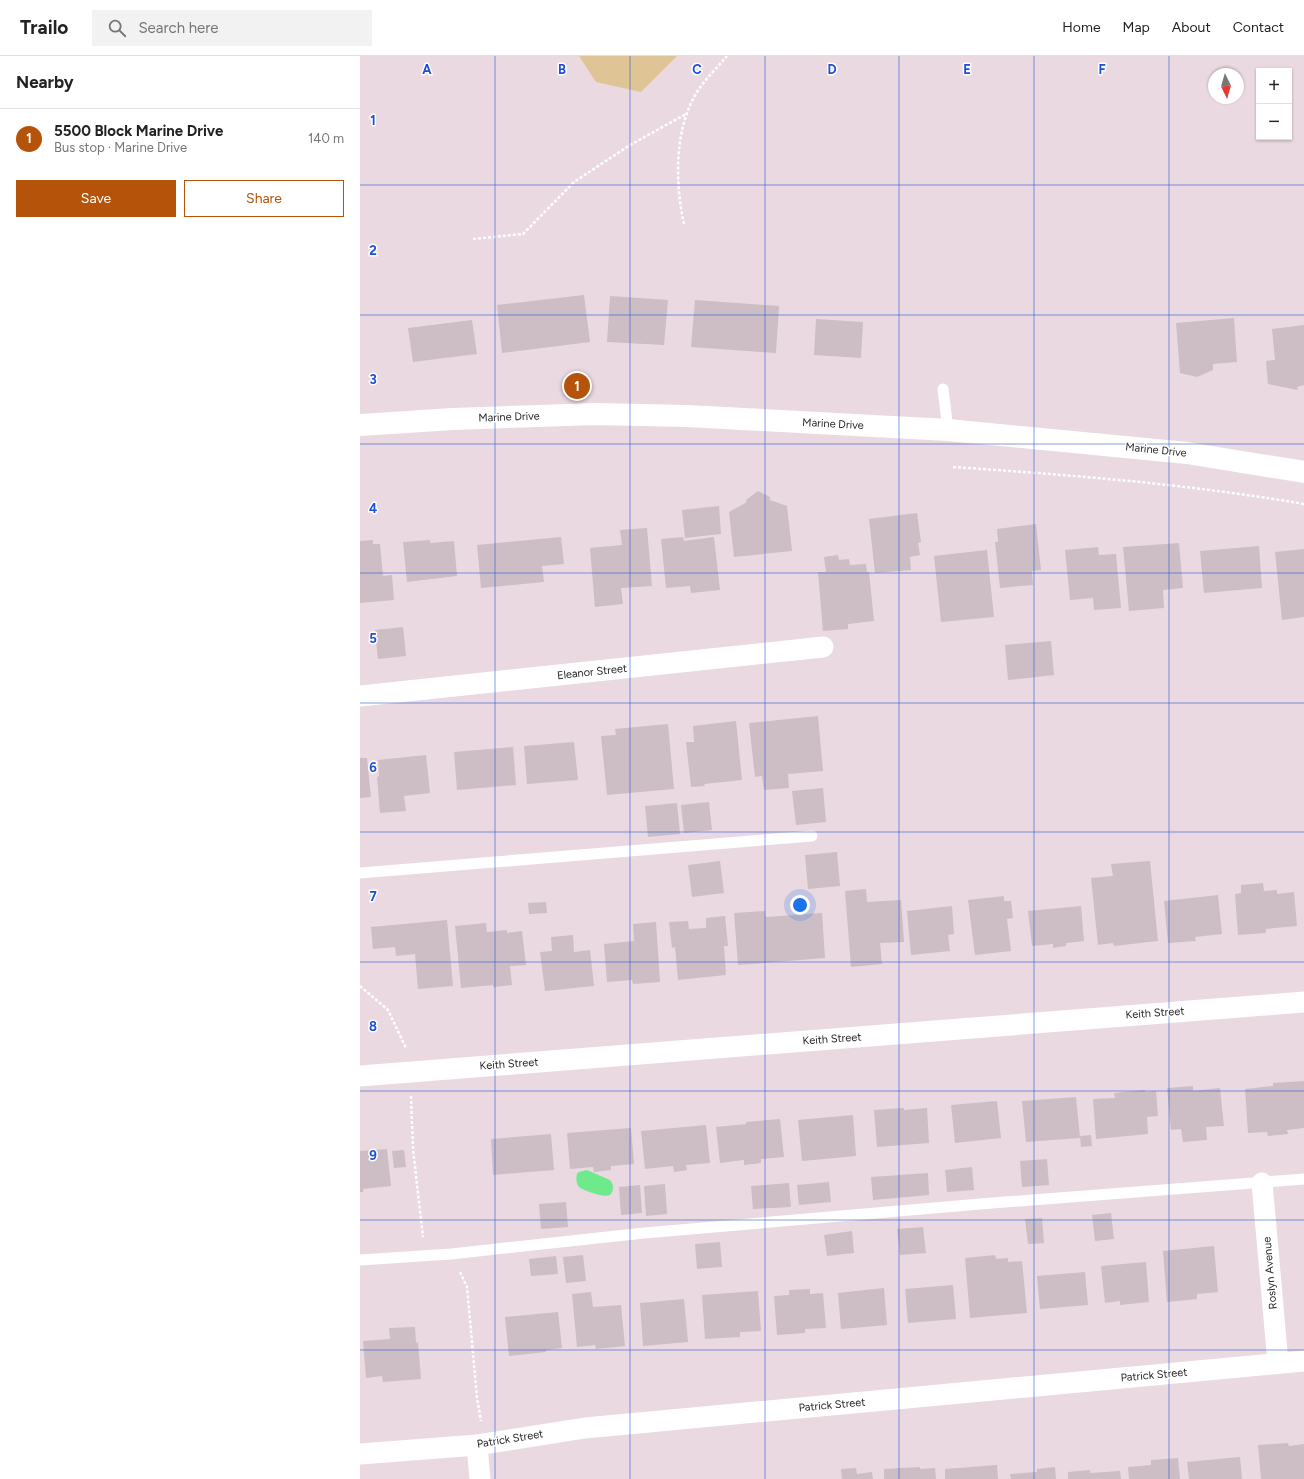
<!DOCTYPE html>
<meta charset="utf-8">
<style>
:root{--surface:#fff;--page:#f2f2f2;--text:#222;--muted:#767676;--line:#e0e0e0;--accent:#b45309}
body{margin:0;font-family:Figtree,sans-serif;background:var(--page);color:var(--text)}
.controls{position:absolute;right:12px;top:12px;display:grid;overflow:hidden;border-radius:0px;box-shadow:0 1px 3px #0004}
.controls button{width:36px;height:36px;display:grid;place-items:center;padding:0;border:0;border-bottom:1px solid var(--line);background:var(--surface);color:var(--text);font:20px sans-serif}
.compass{position:absolute;left:848px;top:12px;width:36px;height:36px;border-radius:50%;background:var(--surface);box-shadow:0 1px 3px #0004;rotate:175deg}
.you{position:absolute;left:440px;top:849px;width:14px;height:14px;margin:-10px;border:3px solid #fff;border-radius:50%;background:#1a73e8;box-shadow:0 0 0 6px #1a73e833}
.badge{display:grid;place-items:center;width:26px;height:26px;border-radius:50%;background:var(--accent);color:#fff;font-size:13px;font-weight:700}
.pin{position:absolute;translate:-50% -50%;border:2px solid #fff;box-shadow:0 1px 4px #0006}
.list{margin:0;padding:0;list-style:none}
h2{display:flex;justify-content:space-between;align-items:center;height:52px;margin:0;padding:0 16px;font-size:17px}
h2 small{font-size:13px;font-weight:400;color:var(--muted)}
.list li{display:grid;grid-template-columns:26px 1fr auto;gap:12px;align-items:center;box-sizing:border-box;height:60px;padding:0 16px;border-top:1px solid var(--line)}
.list b{display:block;font-size:15px;white-space:nowrap}
.list p{margin:0;font-size:13px;white-space:nowrap;color:var(--muted)}
.list em{font-size:13px;font-style:normal;color:var(--muted)}
.actions{display:flex;gap:8px;padding:12px 16px}
.actions a{flex:1;padding:9px 0;border:1px solid var(--accent);border-radius:0px;text-align:center;font-size:14px;color:var(--accent)}
.actions .main{background:var(--accent);color:#fff}
.icon{flex:none;width:22px;height:22px;fill:none;stroke:currentColor;stroke-width:2;stroke-linecap:round;stroke-linejoin:round}
.map{position:relative;flex:none;width:944px;height:1423px;overflow:hidden}
header{display:flex;align-items:center;gap:24px;box-sizing:border-box;height:56px;padding:0 20px;background:var(--surface);border-bottom:1px solid var(--line)}
header strong{font-size:19px}
nav{display:flex;gap:22px;margin-inline-start:auto;font-size:14px}
.search{width:280px;height:36px;background:var(--page);display:flex;align-items:center;gap:10px;box-sizing:border-box;padding:0 14px;border-radius:0px;color:var(--muted);font-size:15px}
main{display:flex}
aside{flex:1;background:var(--surface)}
.map>svg:first-child{display:block}
.green{fill:#dfc596}
.water{fill:#6eea8d}
.building{fill:#ccbec4}
.lines{fill:none;stroke-linecap:round;stroke-linejoin:round}
.path{stroke:#fff;stroke-width:2.5;stroke-dasharray:3 2;stroke-linecap:butt}
.service{stroke:#fff;stroke-width:11}
.minor{stroke:#fff;stroke-width:21}
.tertiary{stroke:#fff;stroke-width:22}
.grid{fill:none;stroke:#1d4ed8;stroke-width:1;stroke-opacity:0.55}
.labels{text-anchor:middle;dominant-baseline:central;stroke-width:3;stroke-linejoin:round;paint-order:stroke}
.street-label{font-size:11px;fill:#272727;stroke:#fff}
.grid-label{font-size:13px;text-anchor:middle;font-weight:bold;fill:#1d4ed8;stroke:#fff;stroke-width:3;stroke-linejoin:round;paint-order:stroke}
</style>
<header>
<strong>Trailo</strong>
<div class="search"><svg class="icon" aria-label="search" viewBox="0 0 24 24"><circle cx="10" cy="10" r="6"/><path d="M15 15l6 6"/></svg>Search here</div>
<nav><a>Home</a><a>Map</a><a>About</a><a>Contact</a></nav>
</header>
<main>
<aside>
<h2>Nearby<small></small></h2>
<ul class="list">
<li><span class="badge">1</span><div><b>5500 Block Marine Drive</b><p>Bus stop · Marine Drive</p></div><em>140 m</em></li>
</ul>
<div class="actions"><a class="main">Save</a><a>Share</a></div>
</aside>
<div class="map">
<svg width="944" height="1423" viewBox="0 0 944 1423">
<rect width="100%" height="100%" fill="#ead9e1"/>
<polygon class="green" points="219,0 317,0 281,36 236,26"/>
<path class="water" d="M227 1114 250 1124C254 1129 254 1134 250 1139 244 1142 224 1135 219 1131 216 1127 216 1122 217 1118L219 1116Z"/>
<g class="building">
<polygon points="224,239 230,286 142,297 137,249"/>
<polygon points="250,240 308,244 304,289 247,286"/>
<polygon points="335,244 419,250 416,297 331,291"/>
<polygon points="874,262 877,306 853,308 853,314 837,321 820,317 816,267"/>
<polygon points="456,263 503,266 501,302 454,299"/>
<polygon points="112,264 117,298 53,306 48,272"/>
<polygon points="944,269 944,329 937,331 938,334 908,328 906,305 915,304 912,273"/>
<polygon points="398,435 410,441 410,444 427,450 432,495 374,501 369,456 387,446 386,444"/>
<polygon points="359,450 361,478 325,482 322,454"/>
<polygon points="557,457 561,486 558,487 560,499 550,501 551,514 515,517 509,463"/>
<polygon points="676,468 681,514 672,515 673,529 640,532 635,486 638,486 637,473"/>
<polygon points="287,472 292,530 261,532 263,548 235,551 230,492 262,489 260,474"/>
<polygon points="201,481 204,508 182,510 184,526 121,532 117,489"/>
<polygon points="323,481 324,485 354,481 360,534 331,537 330,530 306,532 301,483"/>
<polygon points="13,484 13,488 20,488 23,520 32,519 34,544 0,547 0,485"/>
<polygon points="70,484 70,487 94,485 97,520 47,526 43,486"/>
<polygon points="819,487 823,532 803,534 804,552 769,555 763,491"/>
<polygon points="899,490 902,532 844,537 840,495"/>
<polygon points="738,491 739,499 756,498 761,552 734,554 733,542 710,544 705,494"/>
<polygon points="944,493 944,561 922,564 915,496"/>
<polygon points="627,494 634,561 581,566 574,500"/>
<polygon points="478,499 479,504 489,503 490,509 506,508 507,516 509,516 514,565 488,568 488,573 463,575 458,516 466,516 464,501"/>
<polygon points="43,571 46,600 18,603 15,574"/>
<polygon points="691,585 694,619 648,624 645,589"/>
<polygon points="458,660 463,715 428,718 429,732 404,734 402,720 395,721 389,667"/>
<polygon points="376,665 382,724 344,728 345,730 331,731 326,686 334,686 333,670"/>
<polygon points="308,668 314,733 247,739 241,680 256,679 255,673"/>
<polygon points="214,686 218,724 167,728 164,690"/>
<polygon points="153,691 156,729 97,734 94,696"/>
<polygon points="66,699 70,737 44,740 46,755 20,757 17,721 19,720 18,704"/>
<polygon points="0,702 7,702 11,741 0,742"/>
<polygon points="463,732 466,766 436,769 432,735"/>
<polygon points="349,746 352,774 324,777 321,749"/>
<polygon points="317,747 320,778 288,781 285,750"/>
<polygon points="477,796 480,830 448,833 445,799"/>
<polygon points="360,805 364,837 332,841 328,809"/>
<polygon points="790,805 798,885 754,890 753,887 738,889 731,822 753,820 751,808"/>
<polygon points="903,827 904,835 917,834 917,838 934,836 937,870 906,873 906,877 878,879 875,838 881,837 881,829"/>
<polygon points="506,833 507,846 541,844 544,886 520,887 522,908 491,911 485,835"/>
<polygon points="858,839 862,878 835,881 836,885 808,887 804,845"/>
<polygon points="644,840 644,845 651,845 653,862 647,863 651,895 615,899 608,844"/>
<polygon points="186,846 187,857 169,858 168,847"/>
<polygon points="592,850 594,878 588,879 590,895 551,899 547,855"/>
<polygon points="721,850 724,885 706,887 706,890 693,892 693,888 672,890 668,855"/>
<polygon points="405,855 406,861 462,857 465,902 378,909 374,857"/>
<polygon points="365,860 368,890 364,890 366,919 318,924 315,891 312,892 309,866 328,865 329,873 346,872 346,862"/>
<polygon points="87,864 93,930 58,933 55,898 36,900 35,891 13,893 11,871"/>
<polygon points="296,866 300,926 273,928 272,924 247,926 244,888 274,885 273,868"/>
<polygon points="126,867 127,876 147,874 147,877 162,875 166,909 150,910 152,929 133,931 133,929 101,932 95,870"/>
<polygon points="213,879 214,896 230,894 234,930 185,935 180,896 192,895 191,881"/>
<polygon points="944,1025 944,1072 927,1074 928,1078 908,1080 907,1076 888,1077 885,1033 913,1030 913,1027"/>
<polygon points="833,1030 833,1035 860,1032 864,1070 846,1071 847,1084 823,1086 821,1073 811,1074 807,1032"/>
<polygon points="785,1034 785,1036 796,1035 798,1060 787,1061 788,1078 736,1083 733,1043 755,1042 754,1037"/>
<polygon points="716,1041 720,1082 666,1086 662,1045"/>
<polygon points="637,1045 641,1082 595,1087 591,1049"/>
<polygon points="544,1052 544,1054 567,1052 569,1087 517,1091 514,1054"/>
<polygon points="493,1059 496,1100 442,1105 438,1064"/>
<polygon points="420,1063 424,1101 401,1103 401,1107 384,1109 384,1104 360,1107 356,1071 386,1068 386,1066"/>
<polygon points="346,1069 350,1107 326,1109 327,1114 314,1116 313,1110 285,1113 281,1075"/>
<polygon points="271,1072 274,1108 251,1110 251,1114 234,1116 233,1111 210,1113 207,1077"/>
<polygon points="191,1078 194,1114 133,1119 131,1083"/>
<polygon points="731,1079 732,1090 721,1091 720,1080"/>
<polygon points="27,1093 31,1130 3,1133 3,1136 0,1136 0,1095"/>
<polygon points="44,1094 46,1111 34,1112 32,1095"/>
<polygon points="687,1103 689,1129 662,1131 660,1105"/>
<polygon points="612,1111 614,1134 587,1136 585,1114"/>
<polygon points="568,1117 569,1139 513,1144 511,1121"/>
<polygon points="469,1126 471,1146 439,1149 437,1129"/>
<polygon points="429,1127 431,1151 393,1153 391,1130"/>
<polygon points="305,1128 307,1158 286,1160 284,1130"/>
<polygon points="280,1129 282,1157 261,1159 259,1131"/>
<polygon points="206,1146 208,1171 181,1173 179,1148"/>
<polygon points="751,1157 754,1183 735,1185 732,1159"/>
<polygon points="682,1162 684,1187 668,1188 665,1163"/>
<polygon points="563,1171 566,1197 540,1199 537,1173"/>
<polygon points="492,1175 494,1197 467,1200 464,1179"/>
<polygon points="360,1186 362,1211 337,1213 335,1188"/>
<polygon points="854,1190 858,1236 837,1238 837,1243 807,1246 803,1195"/>
<polygon points="223,1199 226,1225 206,1227 203,1201"/>
<polygon points="635,1199 636,1203 648,1202 648,1206 662,1205 667,1257 610,1262 605,1202"/>
<polygon points="196,1200 198,1218 171,1220 169,1203"/>
<polygon points="786,1206 789,1246 760,1249 760,1245 745,1247 741,1210"/>
<polygon points="725,1216 728,1249 680,1253 677,1220"/>
<polygon points="593,1229 596,1263 548,1267 545,1233"/>
<polygon points="524,1232 527,1269 481,1273 478,1237"/>
<polygon points="450,1233 450,1238 463,1237 466,1272 445,1273 445,1277 417,1279 414,1240 429,1239 429,1234"/>
<polygon points="398,1235 401,1275 380,1276 380,1281 345,1283 342,1239"/>
<polygon points="231,1236 233,1251 261,1249 265,1290 236,1293 235,1289 217,1291 212,1238"/>
<polygon points="324,1243 328,1286 283,1290 280,1247"/>
<polygon points="198,1256 202,1292 186,1294 186,1296 149,1300 145,1261"/>
<polygon points="55,1271 56,1287 58,1286 61,1323 23,1326 22,1320 6,1322 3,1285 30,1283 29,1272"/>
<polygon points="928,1387 929,1390 944,1388 944,1423 901,1423 898,1389"/>
<polygon points="880,1401 882,1423 829,1423 827,1406"/>
<polygon points="818,1402 820,1423 769,1423 768,1411 791,1409 791,1404"/>
<polygon points="637,1409 638,1423 585,1423 585,1413"/>
<polygon points="560,1411 560,1413 575,1412 576,1423 524,1423 524,1413"/>
<polygon points="695,1411 696,1423 651,1423 650,1418 677,1416 677,1413"/>
<polygon points="496,1412 497,1418 512,1416 513,1423 482,1423 481,1413"/>
<polygon points="730,1414 730,1417 760,1415 761,1423 708,1423 708,1416"/>
</g>
<g class="lines">
<g class="path">
<path d="M324 168C315 127 314 73 337 36 345 23 357 12 367 0"/>
<polyline points="113,183 163,178 214,126 270,89 326,58"/>
<path d="M593 411C711 419 828 428 944 448"/>
<polyline points="0,930 28,954 46,992"/>
<polyline points="51,1040 53,1093 63,1181"/>
<polyline points="100,1216 107,1231 117,1342 121,1365"/>
</g>
<g class="service">
<polyline points="583,333 588,374"/>
<polyline points="0,817 452,780"/>
<polyline points="0,1204 91,1198 284,1177 632,1147 944,1123"/>
</g>
<g class="minor">
<polyline points="0,640 463,591"/>
<polyline points="0,1020 944,946"/>
<polyline points="902,1127 918,1307"/>
<polyline points="117,1389 120,1423"/>
<polyline points="0,1398 117,1389 225,1372 944,1305"/>
</g>
<polyline class="tertiary" points="0,369 93,363 236,358 327,360 588,374 827,397 944,416"/>
</g>
<path class="grid" d="M135 0V1423M270 0V1423M405 0V1423M539 0V1423M674 0V1423M809 0V1423M0 129H944M0 259H944M0 388H944M0 517H944M0 647H944M0 776H944M0 906H944M0 1035H944M0 1164H944M0 1294H944"/>
<g class="labels">
<g class="street-label">
<text transform="translate(149 361) rotate(-2)">Marine Drive</text>
<text transform="translate(473 368) rotate(3)">Marine Drive</text>
<text transform="translate(796 394) rotate(6)">Marine Drive</text>
<text transform="translate(232 616) rotate(-6)">Eleanor Street</text>
<text transform="translate(795 957) rotate(-4)">Keith Street</text>
<text transform="translate(472 983) rotate(-4)">Keith Street</text>
<text transform="translate(149 1008) rotate(-4)">Keith Street</text>
<text transform="translate(910 1217) rotate(-95)">Roslyn Avenue</text>
<text transform="translate(794 1319) rotate(-5)">Patrick Street</text>
<text transform="translate(472 1349) rotate(-5)">Patrick Street</text>
<text transform="translate(150 1383) rotate(-9)">Patrick Street</text>
</g>
</g>
<g class="grid-label">
<text x="67" y="18">A</text>
<text x="202" y="18">B</text>
<text x="337" y="18">C</text>
<text x="472" y="18">D</text>
<text x="607" y="18">E</text>
<text x="742" y="18">F</text>
<text x="13" y="69">1</text>
<text x="13" y="199">2</text>
<text x="13" y="328">3</text>
<text x="13" y="457">4</text>
<text x="13" y="587">5</text>
<text x="13" y="716">6</text>
<text x="13" y="845">7</text>
<text x="13" y="975">8</text>
<text x="13" y="1104">9</text>
</g>
</svg>
<div class="controls">
<button>+</button>
<button>−</button>
</div>
<svg class="compass" viewBox="-18 -18 36 36"><path d="M0-13l5 13h-10z" fill="#e53935"/><path d="M0 13l5-13h-10z" fill="#767676"/></svg>
<div class="you"></div>
<div class="pin badge" style="left:217px;top:330px">1</div>
</div>
</main>
